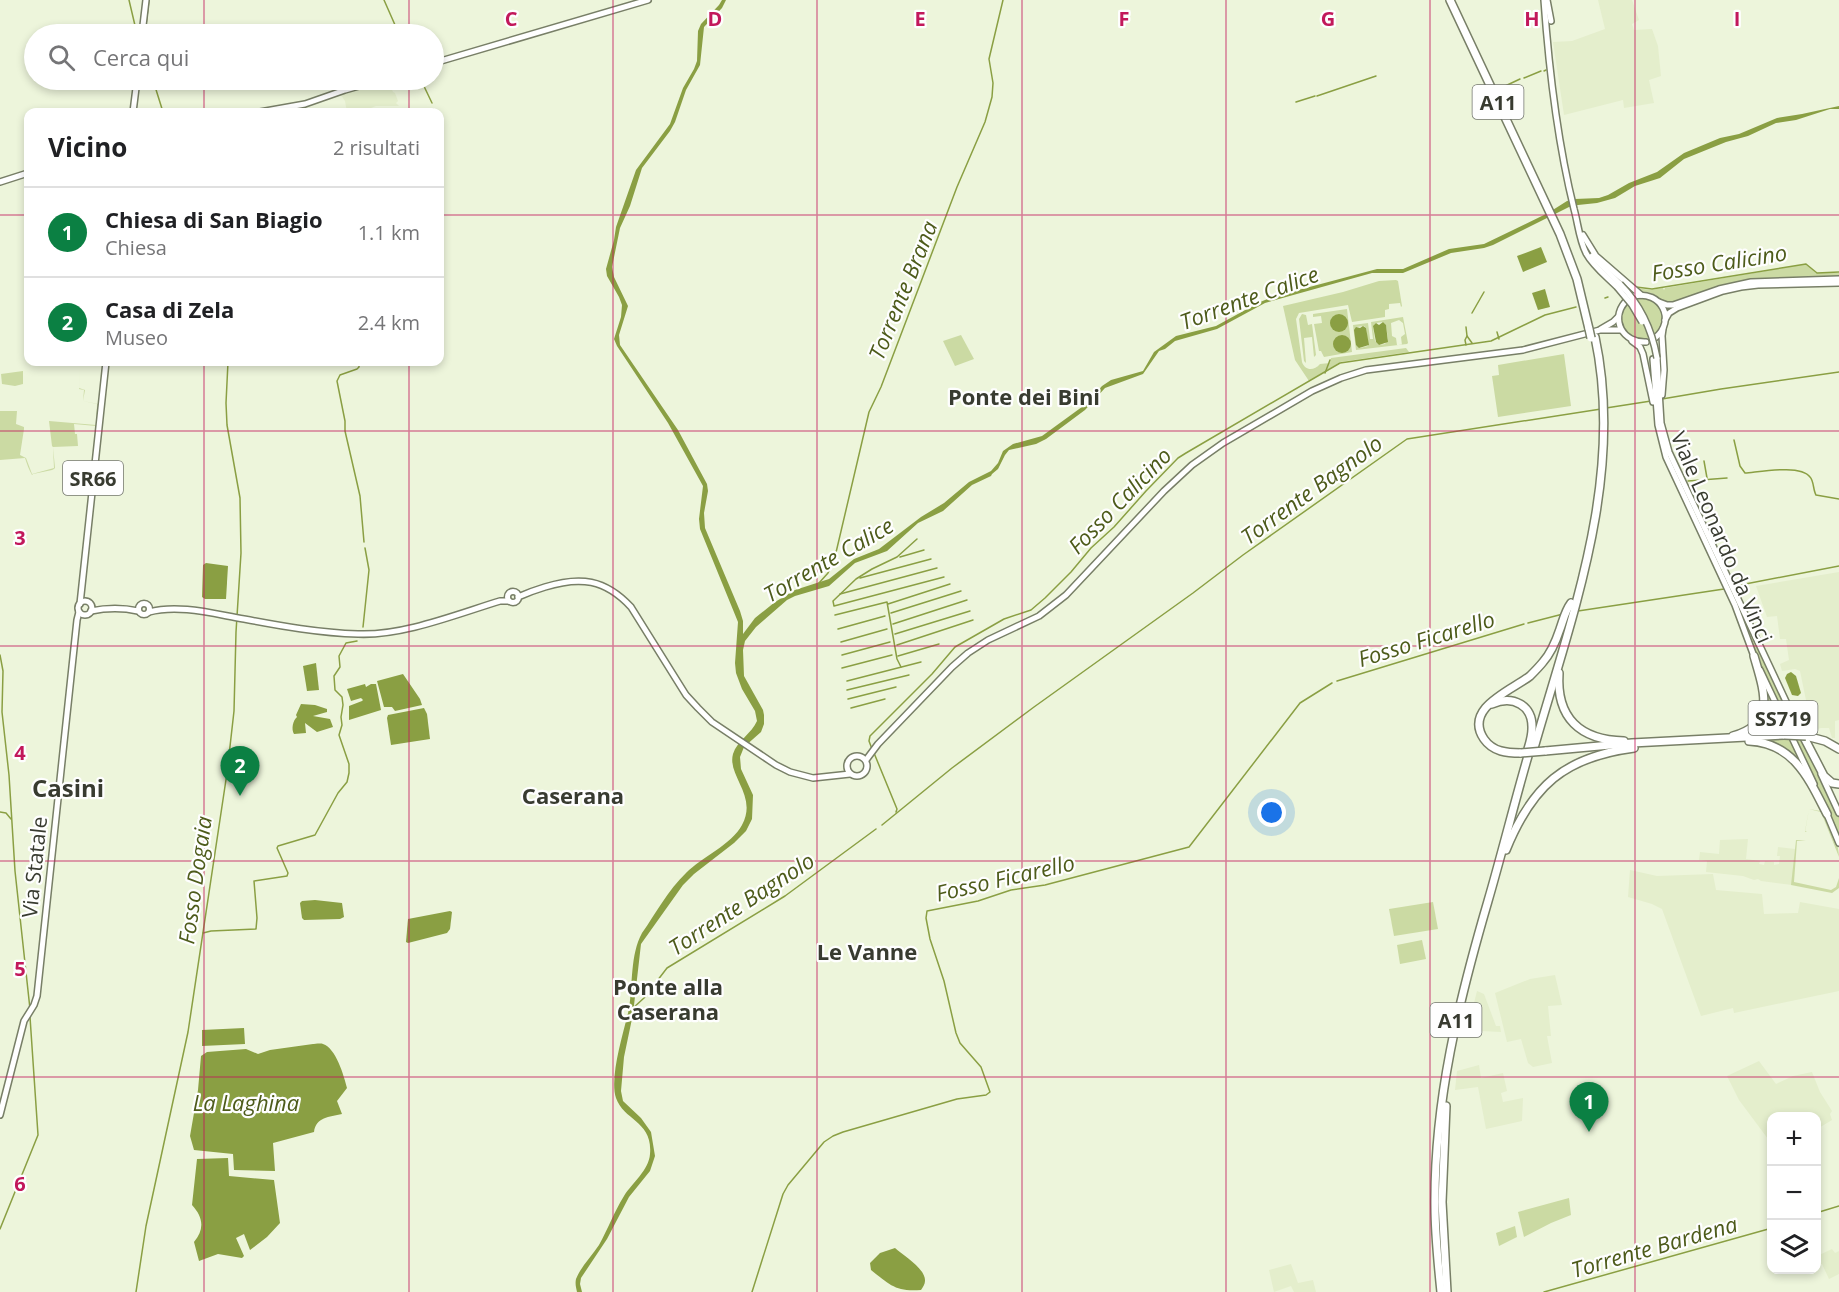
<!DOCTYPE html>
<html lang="it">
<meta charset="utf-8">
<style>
:root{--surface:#fff;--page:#f6f6f6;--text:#202124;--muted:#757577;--line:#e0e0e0;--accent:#0b8043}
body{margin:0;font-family:"Open Sans",sans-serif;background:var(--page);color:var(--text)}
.controls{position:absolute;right:18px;bottom:18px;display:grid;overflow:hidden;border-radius:12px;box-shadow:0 3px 9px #0003}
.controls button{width:54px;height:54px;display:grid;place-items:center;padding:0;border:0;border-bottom:2px solid var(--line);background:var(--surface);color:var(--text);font:30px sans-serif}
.you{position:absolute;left:1272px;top:813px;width:21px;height:21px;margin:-15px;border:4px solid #fff;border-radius:50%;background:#1a73e8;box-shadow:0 0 0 9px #1a73e833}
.badge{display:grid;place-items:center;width:39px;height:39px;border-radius:50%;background:var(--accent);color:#fff;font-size:20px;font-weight:700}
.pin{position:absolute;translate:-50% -50px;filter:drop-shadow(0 2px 3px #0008)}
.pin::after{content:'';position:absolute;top:32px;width:21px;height:18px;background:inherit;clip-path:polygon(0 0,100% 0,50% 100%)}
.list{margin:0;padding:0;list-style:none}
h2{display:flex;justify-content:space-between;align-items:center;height:78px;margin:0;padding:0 24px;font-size:26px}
h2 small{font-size:20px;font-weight:400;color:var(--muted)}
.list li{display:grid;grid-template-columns:39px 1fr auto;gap:18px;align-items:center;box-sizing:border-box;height:90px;padding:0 24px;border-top:2px solid var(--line)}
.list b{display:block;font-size:22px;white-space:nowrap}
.list p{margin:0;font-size:20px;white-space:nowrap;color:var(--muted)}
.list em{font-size:20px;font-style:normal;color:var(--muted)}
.icon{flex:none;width:33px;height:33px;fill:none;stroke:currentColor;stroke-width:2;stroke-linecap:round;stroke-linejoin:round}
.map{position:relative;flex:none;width:1839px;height:1292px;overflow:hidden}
.search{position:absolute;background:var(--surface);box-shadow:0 3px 9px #0003;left:24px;top:24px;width:420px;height:66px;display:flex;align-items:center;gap:15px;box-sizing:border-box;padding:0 21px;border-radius:33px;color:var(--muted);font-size:22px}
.panel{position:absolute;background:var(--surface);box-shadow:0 3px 9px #0003;left:24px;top:108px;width:420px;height:258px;border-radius:12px}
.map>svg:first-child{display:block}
.built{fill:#e4eecc}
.green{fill:#cbdaa3;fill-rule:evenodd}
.water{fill:#8a9f43}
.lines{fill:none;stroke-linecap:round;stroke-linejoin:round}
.stream{stroke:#8a9f43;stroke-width:1.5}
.major-casing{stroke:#787f67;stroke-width:8}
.highway-casing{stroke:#787f67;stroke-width:10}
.major{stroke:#fff;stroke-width:5}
.highway{stroke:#fff;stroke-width:7}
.major-bridge-casing{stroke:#787f67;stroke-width:8;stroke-linecap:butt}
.highway-bridge-casing{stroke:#787f67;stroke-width:10;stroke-linecap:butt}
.major-bridge{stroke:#fff;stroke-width:5}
.highway-bridge{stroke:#fff;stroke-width:7}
.grid{fill:none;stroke:#c2185b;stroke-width:1.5;stroke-opacity:0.55}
.labels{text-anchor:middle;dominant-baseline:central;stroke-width:4.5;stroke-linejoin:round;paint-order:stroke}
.shield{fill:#fefefe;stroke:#73766e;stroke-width:1.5}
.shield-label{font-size:20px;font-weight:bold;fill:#383b30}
.street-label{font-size:21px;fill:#383b30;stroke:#fefefe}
.water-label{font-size:22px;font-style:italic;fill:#4d5b1a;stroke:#fefefe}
.neighbourhood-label{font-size:22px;font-weight:bold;fill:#383b30;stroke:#fefefe}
.quarter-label{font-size:24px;font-weight:bold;fill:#383b30;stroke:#fefefe}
.grid-label{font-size:20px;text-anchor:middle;font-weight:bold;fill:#c2185b;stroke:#fefefe;stroke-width:4.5;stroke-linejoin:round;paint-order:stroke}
</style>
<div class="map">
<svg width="1839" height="1292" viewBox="0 0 1839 1292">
<rect width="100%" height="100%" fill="#edf5db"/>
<g class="built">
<polygon points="1598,0 1632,0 1639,20 1632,24 1634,30 1652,29 1658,46 1661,76 1649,80 1654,103 1624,108 1623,100 1564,115 1553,42 1572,41 1605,29"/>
<polygon points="388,80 393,92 395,93 398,101 396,103 399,106 376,106 366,110 366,112 347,112 345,101 341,95"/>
<polygon points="1839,572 1839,720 1835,721 1835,738 1832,738 1829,728 1821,728 1810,731 1801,708 1807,705 1800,671 1795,669 1782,671 1780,664 1789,660 1786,639 1780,639 1777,616 1767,617 1756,586"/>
<polygon points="1748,839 1746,859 1760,861 1759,864 1764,865 1765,861 1774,862 1774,865 1779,864 1780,856 1777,856 1778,847 1795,849 1792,885 1761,881 1758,879 1754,880 1743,876 1706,872 1707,861 1699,860 1700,852 1719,854 1720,840"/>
<polygon points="1630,870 1657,876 1713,874 1716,890 1762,894 1764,914 1798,913 1800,902 1839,909 1839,991 1734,1013 1733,1008 1701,1016 1662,909 1652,904 1628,897"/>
<polygon points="1555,975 1562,1005 1548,1006 1551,1036 1547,1036 1552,1063 1533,1067 1528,1063 1521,1039 1507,1042 1495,993 1530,979"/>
<polygon points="1477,991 1484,994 1496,1026 1500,1026 1501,1032 1481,1031 1474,1003"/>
<polygon points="1759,1061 1776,1084 1793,1076 1812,1072 1820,1092 1832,1111 1830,1114 1832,1120 1817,1129 1816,1116 1772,1116 1771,1143 1739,1100 1727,1076"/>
<polygon points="1479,1065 1481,1078 1503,1073 1507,1091 1501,1093 1503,1102 1523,1098 1522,1121 1486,1129 1478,1087 1455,1090 1457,1071"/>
<polygon points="1832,1249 1835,1253 1839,1251 1839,1274 1829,1279 1822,1264 1817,1265 1817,1256"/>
<polygon points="1291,1264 1298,1283 1313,1280 1316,1292 1294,1292 1291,1286 1274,1292 1269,1270"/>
</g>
<g class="green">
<path d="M1806 264 1816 273H1839V277C1806 278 1770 275 1737 282 1714 287 1693 297 1670 303 1662 302 1658 296 1651 293 1644 291 1641 293 1635 288L1651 290 1663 288 1664 290 1665 288Z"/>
<path d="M1396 280 1398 281 1402 306 1401 307 1400 303 1389 304V309L1385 310V317L1352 322 1348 305 1299 313 1296 319 1302 362C1305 371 1314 371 1320 364L1330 363 1331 358 1406 348 1409 352 1340 362 1309 381 1295 360 1283 306 1343 292 1379 281Z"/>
<circle cx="1642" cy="318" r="21"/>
<polygon points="1347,309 1352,352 1324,357 1321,351 1319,351 1314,324 1322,323 1321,316 1313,317 1313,314"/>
<polygon points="1302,314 1306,315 1308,325 1312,324 1316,355 1314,357 1312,337 1304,338 1306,363 1304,361 1299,319"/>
<path d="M1403 317 1408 343 1407 344 1356 350 1353 325 1368 323 1370 339H1373L1371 322ZM1399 320 1403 323 1405 334 1401 337 1402 345H1397L1396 338 1392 336 1391 323ZM1383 322 1386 326 1388 339 1385 344 1379 345 1375 341 1373 327 1376 323ZM1364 326 1366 328 1368 346 1360 348 1356 344V327Z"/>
<polygon points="961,335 974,359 955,366 943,341"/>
<polygon points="1564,354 1571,406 1498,417 1492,376 1499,375 1498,365"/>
<path d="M80 362 79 388 85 390 83 401 98 404 96 426 74 424 75 434H77L78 446 53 447 55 468 54 469 52 470 33 474 32 475C29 470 27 464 25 458L0 460V411H17L16 424 24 427V429L20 455 26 458 32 474 54 468 53 447 52 446 49 421 96 425 97 404 83 401 84 390 79 389Z"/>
<polygon points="23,371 23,384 15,386 2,384 1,374"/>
<polygon points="1676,472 1786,704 1792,723 1799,732 1839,817 1839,836 1753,648"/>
<polygon points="1768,690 1807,773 1796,761 1746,736 1767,705 1766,691"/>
<path d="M1812 788C1821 807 1839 836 1839 857L1821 812 1809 809 1805 831 1807 832 1806 840 1797 841 1794 882 1831 890 1836 887 1839 878V888L1832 893 1791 885 1796 840H1806L1807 832H1805L1809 809 1820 811 1811 791Z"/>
<polygon points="1433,902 1438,929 1394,936 1389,909"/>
<polygon points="1422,940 1426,959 1400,964 1397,945"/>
<polygon points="1569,1198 1571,1215 1551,1223 1524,1237 1518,1212"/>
<polygon points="1515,1226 1517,1237 1499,1246 1496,1233"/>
</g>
<g class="water">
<path d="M722 0H726L722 8 704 27 700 65 686 90 675 122 670 131 642 168 630 206 620 228 612 267 614 277 628 306 619 335 620 345 678 430 707 484 708 491 704 513 705 528 740 611 743 621V634L755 618 775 602 795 590 829 579 854 559 879 549 921 517 944 503 969 482 991 471 998 463 1003 451 1013 444 1042 436 1086 404 1102 386 1111 380 1143 371 1154 352 1176 336 1216 326 1258 303 1272 297 1377 269H1403L1449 249 1484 244 1548 213 1567 201 1575 199 1599 198 1608 195 1629 183 1657 172 1684 153 1720 138 1739 134 1777 118 1802 114 1839 106V109H1830L1796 120 1776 123 1748 136 1726 142 1684 159 1660 178 1635 186 1615 198 1597 203 1578 205 1569 207 1493 245 1484 248 1451 253 1403 273H1372L1265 303 1217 329 1175 341 1165 349 1159 351 1143 374 1105 388 1085 410 1046 439 1036 444 1009 450 1005 455 998 469 992 474 991 476 972 485 943 511 918 523 887 551 855 563 829 586 795 596 787 600 756 627 745 641 743 650 744 676 763 710 764 715V724L761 732 744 747 740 757 741 769 753 795 752 819 746 831 734 843 694 874 683 885 641 944 633 1014 624 1057 621 1091 623 1101 641 1118 651 1132 655 1156 650 1171 629 1197 607 1239 581 1278 580 1284 582 1292H577C576 1287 575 1284 576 1279 581 1266 592 1256 599 1245 608 1229 614 1212 624 1196 632 1183 649 1170 650 1154 653 1121 624 1121 616 1098 609 1077 624 1031 629 1009 633 984 630 955 642 933 656 913 668 890 686 873 702 857 731 845 742 825 758 796 727 776 733 754 737 741 752 733 757 721L755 711 742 689 736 673 735 663 738 622 700 529 699 519 703 486 668 423 617 346 614 339 621 317 622 305 619 297 607 276 606 269 614 240 616 227 636 170 670 124 683 88 694 69 697 61 698 31 701 24 719 5Z"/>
<polygon points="1541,247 1547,262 1523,272 1517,256"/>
<polygon points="1545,289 1550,307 1538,310 1532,293"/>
<circle cx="1339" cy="323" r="9"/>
<polygon points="1383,322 1386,325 1388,342 1379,345 1376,342 1373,326 1376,323 1379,325"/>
<polygon points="1363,326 1366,328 1369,345 1359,348 1356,345 1354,330 1356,327 1360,328"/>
<circle cx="1342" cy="344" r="9"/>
<polygon points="206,563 228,566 226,599 205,599 202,597 203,565"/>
<polygon points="316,663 319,690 307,691 303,666"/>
<polygon points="1791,672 1796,676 1801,693 1798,696 1792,695 1785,678 1787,674"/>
<polygon points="403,674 420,699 422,705 395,711 392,707 384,707 377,681"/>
<polygon points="365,684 366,687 371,684 376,684 381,710 349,720 349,706 362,701 363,700 361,698 351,701 347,689"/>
<path d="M301 704 315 705 327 709V712L313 716 330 719 333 727 317 732 305 723 306 733 294 734C291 729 293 720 297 717L296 715Z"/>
<polygon points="424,708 427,714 430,739 391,745 387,718 388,715"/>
<polygon points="315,900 342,903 344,917 340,919 304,920 302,918 300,903 302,901"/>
<polygon points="450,911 452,912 450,929 447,933 408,943 406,942 408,919"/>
<polygon points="244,1028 245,1044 202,1046 202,1030"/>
<path d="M313 1044C314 1044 321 1043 323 1044 336 1048 344 1076 347 1088L337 1101 342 1114C329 1117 316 1117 314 1132L273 1143 275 1171 234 1170 233 1154 194 1150 190 1136 198 1090 201 1056 207 1052 246 1049 258 1054 270 1050Z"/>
<path d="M228 1158 229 1176 274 1180 280 1223 267 1237 250 1250 244 1234 236 1238 244 1256 242 1258 218 1254 199 1261 194 1242C205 1229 203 1217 192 1205L197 1159Z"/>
<path d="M895 1248C903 1255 926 1269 925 1281 925 1284 923 1287 921 1290 896 1292 890 1285 871 1270L870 1263 880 1253Z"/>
</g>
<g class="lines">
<g class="stream">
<polyline points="129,0 137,34"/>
<polyline points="384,0 399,34"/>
<polyline points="146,25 149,0"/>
<polyline points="145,34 146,27"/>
<polyline points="1544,71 1546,70"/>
<polyline points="1524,78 1541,71"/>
<polyline points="153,80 163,112"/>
<polyline points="421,80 432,103"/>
<polyline points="1503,87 1520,79"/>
<polyline points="1317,96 1376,76"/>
<polyline points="1296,102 1315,96"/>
<polyline points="433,112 433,109"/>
<polyline points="1636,287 1652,289 1806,264 1817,273 1839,272"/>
<polyline points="1605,298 1608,297"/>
<polyline points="1472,313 1484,292"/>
<polyline points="1466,327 1467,336 1472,343"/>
<polyline points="1497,332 1499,339"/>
<polyline points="1466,345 1465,340 1467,336"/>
<polyline points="359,362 359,367 357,369 340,375 337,381 345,421 345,431 360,496 364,542"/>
<polyline points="1325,373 1330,360"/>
<polyline points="1662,399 1721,389 1839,372"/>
<polyline points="1606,408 1651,401"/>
<path d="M1734 440 1740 466 1745 473C1759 472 1801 464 1810 477 1814 481 1813 490 1816 495L1839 499"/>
<polyline points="1704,461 1707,478"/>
<polyline points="1688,481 1727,478"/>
<polyline points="917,539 897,557 872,569 856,579 833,601 834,606 944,577"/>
<polyline points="900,557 924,550"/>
<polyline points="860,578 931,559"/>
<polyline points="819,583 828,573 834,561 869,412 881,387 957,187 985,122 992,97 993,83 989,59 1003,0"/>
<polyline points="1735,586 1839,566"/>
<polyline points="840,594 937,568"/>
<polyline points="888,604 950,584"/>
<polyline points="1578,611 1724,589"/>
<polyline points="891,613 961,591"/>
<polyline points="835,615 887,602 897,659 901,667"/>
<polyline points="1528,623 1563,614"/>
<polyline points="893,624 967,600"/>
<polyline points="363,627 369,570 365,548"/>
<polyline points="838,629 885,616"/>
<polyline points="895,634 970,611"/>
<polyline points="841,642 887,629"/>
<polyline points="897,645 973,620"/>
<polyline points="0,655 3,671 2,712 9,775 15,871 30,1009"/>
<polyline points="842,655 890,642"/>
<polyline points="898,656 939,644"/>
<polyline points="842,668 892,655"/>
<polyline points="847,681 921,662"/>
<polyline points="1337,681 1524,624"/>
<polyline points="847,690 909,675"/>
<polyline points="848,699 896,687"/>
<polyline points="851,708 885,699"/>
<polyline points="872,749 869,741 870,736 932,674 955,647 1004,619 1031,610 1045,598 1071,572 1091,548 1114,527 1146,491 1178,458 1186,453 1340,363 1491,341 1545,315 1576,307"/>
<polyline points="874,753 897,809 896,812"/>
<polyline points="0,812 6,813 11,819"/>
<polyline points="882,825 952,768 1034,707 1193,593 1243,555 1407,439 1601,409"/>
<polyline points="203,933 211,931 256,929 257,918 254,881 287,876 288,873 277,848 278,846 315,835 338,793 347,782 349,773 349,764 339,735 342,725 341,717 343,705 342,697 335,690 334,676 340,667 339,656 346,643 357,641"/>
<polyline points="632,1009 644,998 667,968 785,896 876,829"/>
<polyline points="1816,1213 1839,1206"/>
<polyline points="0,1229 38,1135 30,1017"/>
<polyline points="136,1292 146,1226 188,1032 227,773 234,711 236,632 241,553 240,498 227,425 226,403 228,362"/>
<polyline points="752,1292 783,1194 788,1185 824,1142 833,1136 843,1132 957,1099 986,1095 990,1092 981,1067 960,1043 956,1033 944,981 930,939 926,918 927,911 978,901 1011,890 1045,885 1189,847 1300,703 1332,683"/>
<polyline points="1544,1292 1772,1228"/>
</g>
<g class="major-casing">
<g id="major">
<path d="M1544 0C1549 71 1557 140 1574 209 1578 223 1579 239 1586 253 1593 266 1606 276 1617 287"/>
<polyline points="1547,0 1551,21"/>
<polyline points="142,34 146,0"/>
<polyline points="434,63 648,0"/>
<polyline points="133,112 137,80"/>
<polyline points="260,112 305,104 345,90 380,80"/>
<polyline points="0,182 28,173"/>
<polyline points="1583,235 1596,256 1641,295"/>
<polyline points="1592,256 1620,284"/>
<path d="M1634 296C1661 290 1677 320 1655 338"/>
<path d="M1625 302C1610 320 1623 343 1646 342"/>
<polyline points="1659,302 1667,305 1673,305 1719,289 1751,282 1839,279"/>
<polyline points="1665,320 1669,313 1677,308 1723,291 1741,287 1758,285 1839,283"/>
<polyline points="1601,329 1613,322 1618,317"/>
<polyline points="1632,341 1640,347 1643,354 1653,402"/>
<polyline points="1657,358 1661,423 1669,452 1797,725"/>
<polyline points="1653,359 1658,425 1666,457 1735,605 1755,659"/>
<polyline points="1662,395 1664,370 1662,336 1663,329"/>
<circle cx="513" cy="597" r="5.5"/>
<path d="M518 597C527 593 535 590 545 587 580 576 605 579 631 607L686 695 698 708 712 722 776 765 790 772 813 778 850 774"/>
<circle cx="85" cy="608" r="7"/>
<circle cx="144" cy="609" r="5.5"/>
<polyline points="80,604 106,362"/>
<path d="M91 611C106 608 124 608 138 611"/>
<path d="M149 612C179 604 214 614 244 619 281 626 320 633 358 634 403 636 457 614 500 601H509"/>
<polyline points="1760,670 1814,784"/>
<circle cx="857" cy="766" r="10"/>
<polyline points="866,760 878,744 952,667 968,653 988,640 1039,616 1066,595 1164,491 1192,465 1223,443 1312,391 1341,378 1366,370 1523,350 1600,330 1621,330"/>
<polyline points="1821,774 1839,813"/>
<polyline points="1826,812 1839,843"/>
<polyline points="0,1115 24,1021 34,1005 37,996 77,620 79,612"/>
</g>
</g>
<g class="highway-casing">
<g id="highway">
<polyline points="1450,0 1560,234 1577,279 1589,329"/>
<path d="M1559 673C1556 718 1580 740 1624 741"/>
<path d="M1492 704C1513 695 1533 705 1532 729 1532 736 1530 742 1528 749"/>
<polyline points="1796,722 1824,776 1832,783 1839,784"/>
<path d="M1733 736C1778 724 1763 688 1754 656"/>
<polyline points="1806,736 1825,741 1839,749"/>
<path d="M1749 741C1794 743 1809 779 1827 814"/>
<path d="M1534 748C1572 615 1625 477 1595 337"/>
<polyline points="1545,751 1632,743 1784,735"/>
<path d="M1521 753C1507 753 1493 752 1484 739 1463 708 1512 690 1530 676 1534 672 1539 667 1543 662 1551 653 1556 641 1560 629 1563 621 1565 611 1571 603"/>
<path d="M1506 850C1532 786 1564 757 1634 748"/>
<polyline points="1446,1106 1442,1202 1447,1292"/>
<path d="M1441 1292C1438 1263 1435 1234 1435 1206 1434 1101 1459 1000 1488 901 1502 853 1514 804 1528 756"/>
</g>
</g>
<use href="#major" class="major"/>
<use href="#highway" class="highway"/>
<g class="major-bridge-casing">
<g id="major-bridge">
<path d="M1620 284C1640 304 1652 330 1657 358"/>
<polyline points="1617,287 1632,305 1642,322"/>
</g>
</g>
<g class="highway-bridge-casing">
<g id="highway-bridge">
<polyline points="1589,329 1591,338"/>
<polyline points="1784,735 1806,736"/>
<polyline points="1521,753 1545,751"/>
</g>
</g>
<use href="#major-bridge" class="major-bridge"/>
<use href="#highway-bridge" class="highway-bridge"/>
</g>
<path class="grid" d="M204 0V34M409 0V34M613 0V1292M817 0V1292M1022 0V1292M1226 0V1292M1430 0V1292M1635 0V1292M204 80V112M409 80V112M0 215H28M440 215H1839M204 362V1292M409 362V1292M0 431H1839M0 646H1839M0 861H1839M0 1077H1839"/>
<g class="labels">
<g class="shield">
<rect x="1472.5" y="85" width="51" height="34" rx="4.5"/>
<rect x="63" y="461" width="60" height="34" rx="4.5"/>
<rect x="1748.5" y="701" width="69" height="34" rx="4.5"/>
<rect x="1430.5" y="1003" width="51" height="34" rx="4.5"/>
</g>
<g class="shield-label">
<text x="1498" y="102">A11</text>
<text x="93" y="478">SR66</text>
<text x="1783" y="718">SS719</text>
<text x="1456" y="1020">A11</text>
</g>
<g class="street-label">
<text transform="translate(1722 537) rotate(67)">Viale Leonardo da Vinci</text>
<text transform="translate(34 867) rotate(-84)">Via Statale</text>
</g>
<g class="water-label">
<text transform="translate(1719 262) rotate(-9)">Fosso Calicino</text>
<text transform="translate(902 290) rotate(-68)">Torrente Brana</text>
<text transform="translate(1249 297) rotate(-20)">Torrente Calice</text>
<text transform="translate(1311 489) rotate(-36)">Torrente Bagnolo</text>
<text transform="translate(1119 500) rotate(-46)">Fosso Calicino</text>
<text transform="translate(828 559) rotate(-30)">Torrente Calice</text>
<text transform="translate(1426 638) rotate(-17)">Fosso Ficarello</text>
<text transform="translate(1005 877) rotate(-13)">Fosso Ficarello</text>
<text transform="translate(194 880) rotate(-82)">Fosso Dogaia</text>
<text transform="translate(741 903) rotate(-33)">Torrente Bagnolo</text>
<text x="246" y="1102">La Laghina</text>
<text transform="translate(1654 1246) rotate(-16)">Torrente Bardena</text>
</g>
<g class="neighbourhood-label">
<text x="1024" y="396">Ponte dei Bini</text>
<text x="573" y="795">Caserana</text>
<text x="867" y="951">Le Vanne</text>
<text x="668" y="986">Ponte alla<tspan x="668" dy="25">Caserana</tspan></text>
</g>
<g class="quarter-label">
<text x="68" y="787">Casini</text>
</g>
</g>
<g class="grid-label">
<text x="511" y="26">C</text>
<text x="715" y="26">D</text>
<text x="920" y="26">E</text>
<text x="1124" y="26">F</text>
<text x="1328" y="26">G</text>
<text x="1532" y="26">H</text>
<text x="1737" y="26">I</text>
<text x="20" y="545">3</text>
<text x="20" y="760">4</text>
<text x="20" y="976">5</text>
<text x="20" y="1191">6</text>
</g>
</svg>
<div class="controls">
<button>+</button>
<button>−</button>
<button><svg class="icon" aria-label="layers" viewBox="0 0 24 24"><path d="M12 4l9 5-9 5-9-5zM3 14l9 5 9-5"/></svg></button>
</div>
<div class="you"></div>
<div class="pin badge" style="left:1589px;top:1132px">1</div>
<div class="pin badge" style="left:240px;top:796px">2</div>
<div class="search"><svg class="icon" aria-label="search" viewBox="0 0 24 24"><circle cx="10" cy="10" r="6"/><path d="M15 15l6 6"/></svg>Cerca qui</div>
<section class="panel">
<h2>Vicino<small>2 risultati</small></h2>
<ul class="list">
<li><span class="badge">1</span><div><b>Chiesa di San Biagio</b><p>Chiesa</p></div><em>1.1 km</em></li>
<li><span class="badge">2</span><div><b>Casa di Zela</b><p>Museo</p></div><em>2.4 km</em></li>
</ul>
</section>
</div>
